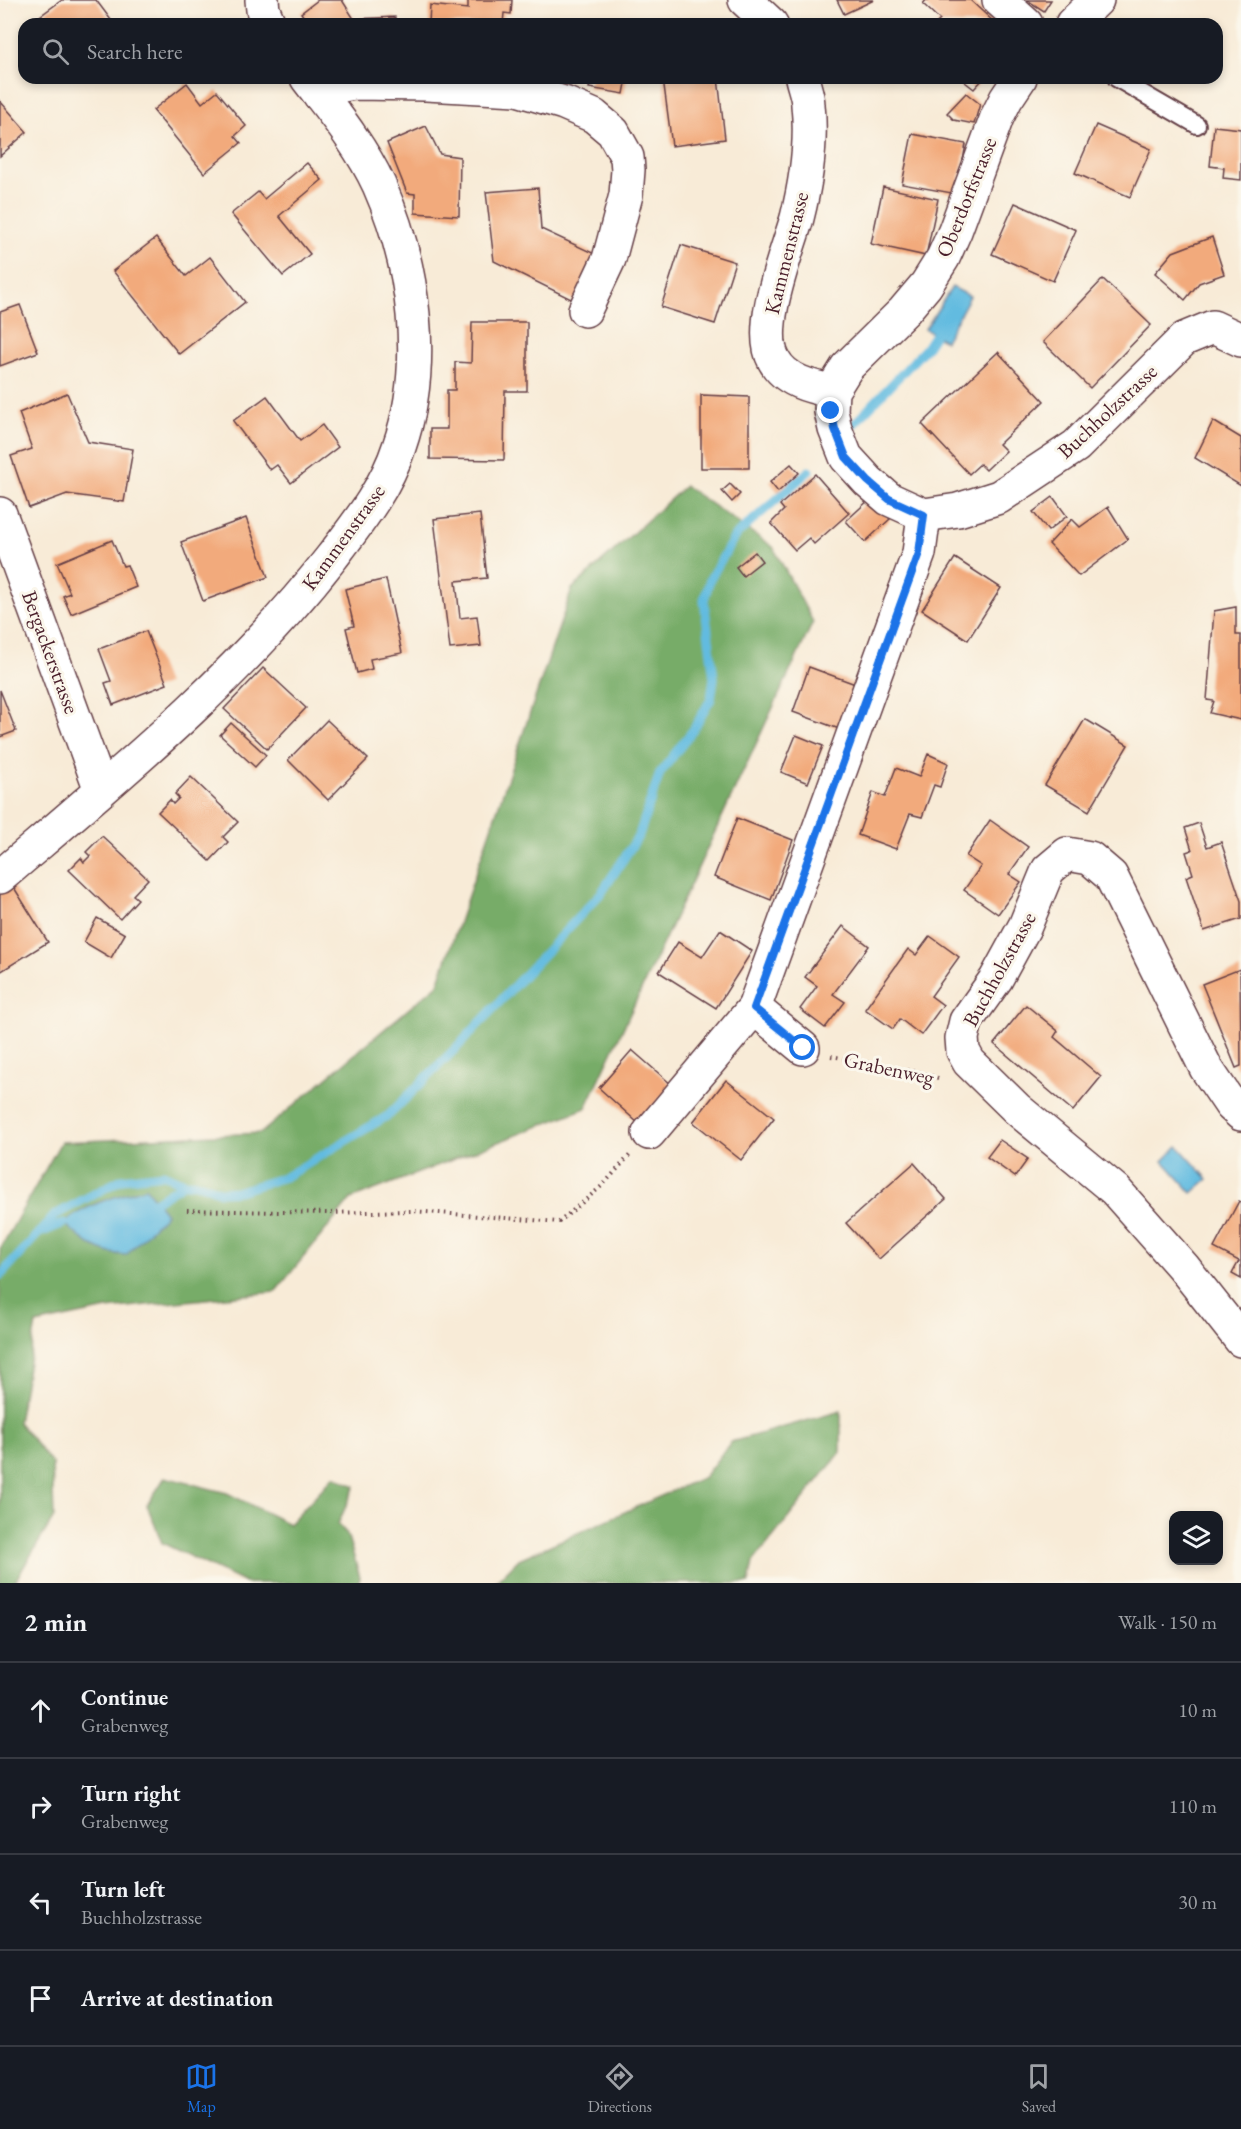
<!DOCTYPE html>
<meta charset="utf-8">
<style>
:root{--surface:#171b24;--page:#20242c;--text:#f1f3f6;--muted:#9ea1a6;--line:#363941;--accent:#1a73e8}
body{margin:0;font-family:"EB Garamond",serif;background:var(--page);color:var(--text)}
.controls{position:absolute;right:18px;bottom:18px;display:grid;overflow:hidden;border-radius:12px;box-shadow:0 3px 9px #0003}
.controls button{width:54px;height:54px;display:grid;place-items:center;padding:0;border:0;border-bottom:2px solid var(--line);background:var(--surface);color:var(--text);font:30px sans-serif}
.stop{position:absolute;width:18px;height:18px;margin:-14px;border:4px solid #1a73e8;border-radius:50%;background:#fff}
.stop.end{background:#1a73e8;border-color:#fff;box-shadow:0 2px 6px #0008}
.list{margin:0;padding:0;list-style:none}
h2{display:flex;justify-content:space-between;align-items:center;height:78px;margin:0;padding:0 24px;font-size:26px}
h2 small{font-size:20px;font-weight:400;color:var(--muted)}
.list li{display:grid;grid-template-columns:39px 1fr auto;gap:18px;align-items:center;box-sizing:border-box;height:96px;padding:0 24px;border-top:2px solid var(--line)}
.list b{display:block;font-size:22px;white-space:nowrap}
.list p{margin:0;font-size:20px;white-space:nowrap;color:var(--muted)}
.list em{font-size:20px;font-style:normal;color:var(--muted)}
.icon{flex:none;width:33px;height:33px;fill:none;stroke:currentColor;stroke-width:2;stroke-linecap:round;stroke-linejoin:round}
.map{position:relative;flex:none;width:1241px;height:1583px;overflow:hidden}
.search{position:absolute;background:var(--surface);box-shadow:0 3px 9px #0003;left:18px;right:18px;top:18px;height:66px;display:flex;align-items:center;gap:15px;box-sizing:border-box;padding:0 21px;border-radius:18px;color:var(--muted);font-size:22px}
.sheet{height:462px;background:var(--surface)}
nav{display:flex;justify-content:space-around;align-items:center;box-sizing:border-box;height:84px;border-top:2px solid var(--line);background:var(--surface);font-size:16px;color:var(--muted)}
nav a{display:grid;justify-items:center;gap:3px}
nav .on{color:var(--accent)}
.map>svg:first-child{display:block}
.forest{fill:#77ac68;stroke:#60664a;stroke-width:1.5}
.water{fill:#62bbe0;stroke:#566d86;stroke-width:1.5}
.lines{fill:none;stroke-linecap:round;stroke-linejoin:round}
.stream{stroke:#62bbe0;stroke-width:9}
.building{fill:#f2aa7b}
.lane-casing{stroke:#643e45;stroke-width:20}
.street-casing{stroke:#643e45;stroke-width:36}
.path{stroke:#643e45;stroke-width:4;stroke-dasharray:1.5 4.5;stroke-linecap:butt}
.lane{stroke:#fff;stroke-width:16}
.street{stroke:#fff;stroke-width:33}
.route{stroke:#1a73e8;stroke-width:8}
.labels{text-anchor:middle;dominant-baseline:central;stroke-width:6;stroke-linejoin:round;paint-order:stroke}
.street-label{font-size:21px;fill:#4a1f2b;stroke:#fbf7ec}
</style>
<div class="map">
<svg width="1241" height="1583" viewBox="0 0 1241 1583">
<rect width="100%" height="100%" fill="#fbf7ec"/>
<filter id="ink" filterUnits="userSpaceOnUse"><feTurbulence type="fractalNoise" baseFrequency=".0167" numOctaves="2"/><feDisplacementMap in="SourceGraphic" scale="12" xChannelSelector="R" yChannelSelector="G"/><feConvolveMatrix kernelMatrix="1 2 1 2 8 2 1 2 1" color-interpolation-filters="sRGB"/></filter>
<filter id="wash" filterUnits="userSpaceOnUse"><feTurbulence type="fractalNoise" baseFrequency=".008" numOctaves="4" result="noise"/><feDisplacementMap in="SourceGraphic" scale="24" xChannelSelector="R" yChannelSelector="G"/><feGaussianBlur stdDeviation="1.35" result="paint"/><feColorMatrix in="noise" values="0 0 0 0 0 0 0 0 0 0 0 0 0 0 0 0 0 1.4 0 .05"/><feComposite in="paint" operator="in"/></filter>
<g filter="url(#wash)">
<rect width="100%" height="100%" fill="#f8ebd7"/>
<g class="forest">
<polygon points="685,486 773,547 813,622 586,1108 351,1199 275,1292 107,1309 36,1324 18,1422 52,1463 54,1517 14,1583 0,1583 0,1249 61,1142 261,1133 438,984 572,589"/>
<polygon points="841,1411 841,1452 753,1562 749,1583 495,1583 519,1559 704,1477 731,1442"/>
<polygon points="334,1476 355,1486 338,1524 347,1534 360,1577 358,1583 245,1583 162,1543 147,1505 165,1477 227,1493 289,1524"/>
</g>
<g class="water">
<polygon points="952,287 970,296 945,341 925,329"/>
<polygon points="1178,1146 1208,1179 1192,1193 1163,1161"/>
<path d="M146 1188 166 1214 126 1255C98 1254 84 1242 64 1223 87 1203 118 1196 146 1188Z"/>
</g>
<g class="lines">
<g class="stream">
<polyline points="854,424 926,348 941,325"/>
<polyline points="156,1201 184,1183"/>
<polyline points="42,1232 64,1223"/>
<polyline points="0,1276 55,1215 122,1179 163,1174 184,1183 201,1184 221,1192 239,1191 285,1177 389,1115 462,1042 602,892 639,835 660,773 693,730 711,699 714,678 704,600 710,579 735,536 809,471"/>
</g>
</g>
<g id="blocks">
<g class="building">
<polygon points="62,0 96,0 114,24 46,24 40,16"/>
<polygon points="318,0 342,0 354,19 395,17 395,24 309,24 301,13"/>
<polygon points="468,0 512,0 511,14 504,13 503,24 429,24 430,5 468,9"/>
<polygon points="837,0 874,0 844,14"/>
<polygon points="926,0 970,0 996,24 936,24 940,20 923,4"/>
<polygon points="1027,0 1051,0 1044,11"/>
<polygon points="602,17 635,22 635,24 601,24"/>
<polygon points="591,78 627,78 624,94 589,88"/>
<polygon points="663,78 718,78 725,139 672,146"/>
<polygon points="960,78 984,78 974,89"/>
<polygon points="187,83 202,103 217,91 246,126 235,136 241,143 204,173 153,110"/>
<polygon points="966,93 980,104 974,124 954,120 947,113"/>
<polygon points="0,101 27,132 0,156"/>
<polygon points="1096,125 1151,149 1130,197 1075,173"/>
<polygon points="426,126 440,154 460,157 459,216 415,213 415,194 407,193 387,143"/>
<polygon points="1214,126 1241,129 1241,180 1223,178 1224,168 1210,166"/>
<polygon points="912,134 966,144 957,194 902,184"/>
<polygon points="307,163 322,180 279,216 310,254 283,276 231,214 258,192 264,199"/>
<polygon points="883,187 938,199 926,256 871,244"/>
<polygon points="538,188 541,229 597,255 575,301 494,261 486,192"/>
<polygon points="1015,203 1076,230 1053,281 992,254"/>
<polygon points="1212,237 1224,274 1199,283 1185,300 1155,273 1173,252"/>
<polygon points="156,238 186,276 210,257 245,302 179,354 113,271"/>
<polygon points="681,245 735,262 715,324 661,307"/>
<polygon points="1103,279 1151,325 1090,388 1043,342"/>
<polygon points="20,305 38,352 0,366 0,312"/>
<polygon points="472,322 527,322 527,391 505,391 504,460 430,459 430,429 447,429 447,390 455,390 455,362 471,363"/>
<polygon points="998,352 1044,401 999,444 1006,451 986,470 980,464 969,474 922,424"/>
<polygon points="67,393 88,442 133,449 124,502 67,494 29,508 11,456 32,449 19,413"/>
<polygon points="701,395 749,397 749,468 701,468"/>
<polygon points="267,396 300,441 322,425 338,447 291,483 277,465 270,470 233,421"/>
<polygon points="1213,421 1241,438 1241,486 1195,458"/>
<polygon points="791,464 799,473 778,492 770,482"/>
<polygon points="815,474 849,513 814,544 809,538 795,550 771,523 784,510 780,505"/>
<polygon points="730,484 740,494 732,502 722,491"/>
<polygon points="1053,497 1067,516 1048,531 1033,512"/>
<polygon points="871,498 890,519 865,542 846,521"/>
<polygon points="1108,507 1128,539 1079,576 1049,544 1072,519 1080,527"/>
<polygon points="480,514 487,578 456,581 460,618 477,616 481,646 450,649 434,519"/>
<polygon points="246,518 268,577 203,601 181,542"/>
<polygon points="112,540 123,566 127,565 136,587 71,614 63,596 70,593 57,563"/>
<polygon points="755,552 762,561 743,576 736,567"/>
<polygon points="955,558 1001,588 968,640 922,610"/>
<polygon points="386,579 402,653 370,659 372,669 357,673 346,628 354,626 345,589"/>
<polygon points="1236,607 1236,635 1241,635 1241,720 1210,713 1214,701 1207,700 1214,611"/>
<polygon points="146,631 167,684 113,705 105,683 111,681 99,649"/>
<polygon points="809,667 858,685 842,730 793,712"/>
<polygon points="263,668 306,708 267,749 224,709"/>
<polygon points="0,690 16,731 0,737"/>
<polygon points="1085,719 1128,745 1089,811 1045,785"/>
<polygon points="327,720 368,759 328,800 288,760"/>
<polygon points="231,723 266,755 255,767 220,735"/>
<polygon points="796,735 823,746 808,783 781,772"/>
<polygon points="928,754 948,763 940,787 934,785 922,817 910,814 896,849 858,835 873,792 885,797 896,768 919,777"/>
<polygon points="191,777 238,822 223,837 228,842 210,861 158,812 170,800 173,804 179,798 175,794"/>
<polygon points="737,818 793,840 771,900 714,877"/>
<polygon points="990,820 1028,847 1009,874 1021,882 998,914 964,890 981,866 966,856"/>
<polygon points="1199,823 1207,847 1221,842 1241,901 1241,919 1204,931 1186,877 1193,874 1186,852 1192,850 1185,828"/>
<polygon points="102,836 148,879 133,895 138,899 120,919 69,870 81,858 84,862 90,856 86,852"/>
<polygon points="13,886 48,942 0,972 0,894"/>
<polygon points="97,918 125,934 111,958 84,942"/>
<polygon points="843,926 869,946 833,994 845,1002 825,1028 800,1009 817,986 805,977"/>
<polygon points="720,930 752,951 716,1008 659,972 678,942 702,957"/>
<polygon points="930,936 959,957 931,996 943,1005 921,1035 900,1019 893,1029 865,1009 908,949 916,955"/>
<polygon points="1240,969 1241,1066 1236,1068 1202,984"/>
<polygon points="1026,1005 1058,1031 1054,1037 1101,1077 1073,1111 994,1044"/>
<polygon points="632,1050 672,1085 638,1123 599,1088"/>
<polygon points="726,1080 774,1118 741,1160 693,1122"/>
<polygon points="1000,1140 1028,1159 1015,1177 987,1157"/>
<polygon points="914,1163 946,1199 879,1259 846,1223"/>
<polygon points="1239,1201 1241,1202 1241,1279 1232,1274 1239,1261 1214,1248"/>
</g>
</g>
</g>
<g filter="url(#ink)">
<use href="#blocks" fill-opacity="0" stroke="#643e45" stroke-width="1.5"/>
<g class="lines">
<g class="lane-casing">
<polyline id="lane" points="1116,78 1197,125"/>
</g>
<g class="street-casing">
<g id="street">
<polyline points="262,0 263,10 269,24"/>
<polyline points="745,0 771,24"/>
<polyline points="999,0 1026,24"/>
<polyline points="1072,24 1097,0"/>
<path d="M802 78C804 87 808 96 808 105 812 142 806 182 797 218 787 253 756 328 774 360 785 381 811 387 832 391"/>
<polyline points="1020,78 1006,99 997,117 955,231 943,258 926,285 904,311 847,367 832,391 831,411 835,429 846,457 868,481 889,499 924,515 958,510 999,497 1076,446 1184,339 1213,327 1241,340"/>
<polyline points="320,95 332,87 354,83 426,84 517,89 564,103 594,116 613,132 627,157 628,170 626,195 609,259 585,310"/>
<polyline points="0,514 101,790"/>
<path d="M0 877C117 777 237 679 332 557 358 523 386 488 399 447 428 364 414 264 379 185 361 146 333 112 307 78"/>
<polyline points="803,1048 754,1008 919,553 924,515"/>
<polyline points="1241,1114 1231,1105 1206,1068 1111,876 1090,858 1067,854 1048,870 1025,926 996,979 966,1021 962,1038 963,1051 969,1062 1017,1109 1115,1190 1184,1268 1241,1340"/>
<polyline points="649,1133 754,1008"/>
</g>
</g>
<g class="path">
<polyline points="831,1056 923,1073 941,1079"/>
<polyline points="187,1210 327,1213 412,1211 559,1222 603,1185 630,1155"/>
</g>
<use href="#lane" class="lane"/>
<use href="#street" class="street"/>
</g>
</g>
<g class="lines" filter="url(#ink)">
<polyline class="route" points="803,1048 754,1008 919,553 924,515 889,499 868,481 846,457 835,429 831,411"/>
</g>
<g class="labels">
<g class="street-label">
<text transform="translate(966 197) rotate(-68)">Oberdorfstrasse</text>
<text transform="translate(786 253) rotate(-76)">Kammenstrasse</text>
<text transform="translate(1107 411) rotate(-43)">Buchholzstrasse</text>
<text transform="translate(343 537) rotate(-54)">Kammenstrasse</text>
<text transform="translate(51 652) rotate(70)">Bergackerstrasse</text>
<text transform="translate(999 969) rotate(-61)">Buchholzstrasse</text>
<text transform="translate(889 1068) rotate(12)">Grabenweg</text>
</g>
</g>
</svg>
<div class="controls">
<button><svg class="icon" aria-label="layers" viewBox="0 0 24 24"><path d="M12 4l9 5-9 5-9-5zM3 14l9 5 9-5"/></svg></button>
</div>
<div class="stop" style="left:803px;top:1048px"></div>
<div class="stop end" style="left:831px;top:411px"></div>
<div class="search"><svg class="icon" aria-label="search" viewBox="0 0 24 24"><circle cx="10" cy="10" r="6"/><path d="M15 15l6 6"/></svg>Search here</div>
</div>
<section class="sheet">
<h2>2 min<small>Walk · 150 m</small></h2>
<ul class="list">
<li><svg class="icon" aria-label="ahead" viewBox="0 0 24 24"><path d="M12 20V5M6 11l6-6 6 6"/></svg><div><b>Continue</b><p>Grabenweg</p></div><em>10 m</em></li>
<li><svg class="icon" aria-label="right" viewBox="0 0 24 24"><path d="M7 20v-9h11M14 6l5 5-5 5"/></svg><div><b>Turn right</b><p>Grabenweg</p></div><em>110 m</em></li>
<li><svg class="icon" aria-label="left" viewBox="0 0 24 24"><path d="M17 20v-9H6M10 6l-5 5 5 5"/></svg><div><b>Turn left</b><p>Buchholzstrasse</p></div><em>30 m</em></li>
<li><svg class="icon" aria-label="arrive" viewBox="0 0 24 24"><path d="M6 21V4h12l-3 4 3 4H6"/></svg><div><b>Arrive at destination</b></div></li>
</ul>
</section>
<nav>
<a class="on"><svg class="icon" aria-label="map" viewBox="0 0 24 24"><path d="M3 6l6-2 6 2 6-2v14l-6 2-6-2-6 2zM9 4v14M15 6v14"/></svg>Map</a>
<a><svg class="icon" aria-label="directions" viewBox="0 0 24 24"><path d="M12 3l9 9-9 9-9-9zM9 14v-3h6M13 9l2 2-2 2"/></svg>Directions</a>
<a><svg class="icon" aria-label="saved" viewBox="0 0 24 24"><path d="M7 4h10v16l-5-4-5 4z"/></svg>Saved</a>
</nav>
